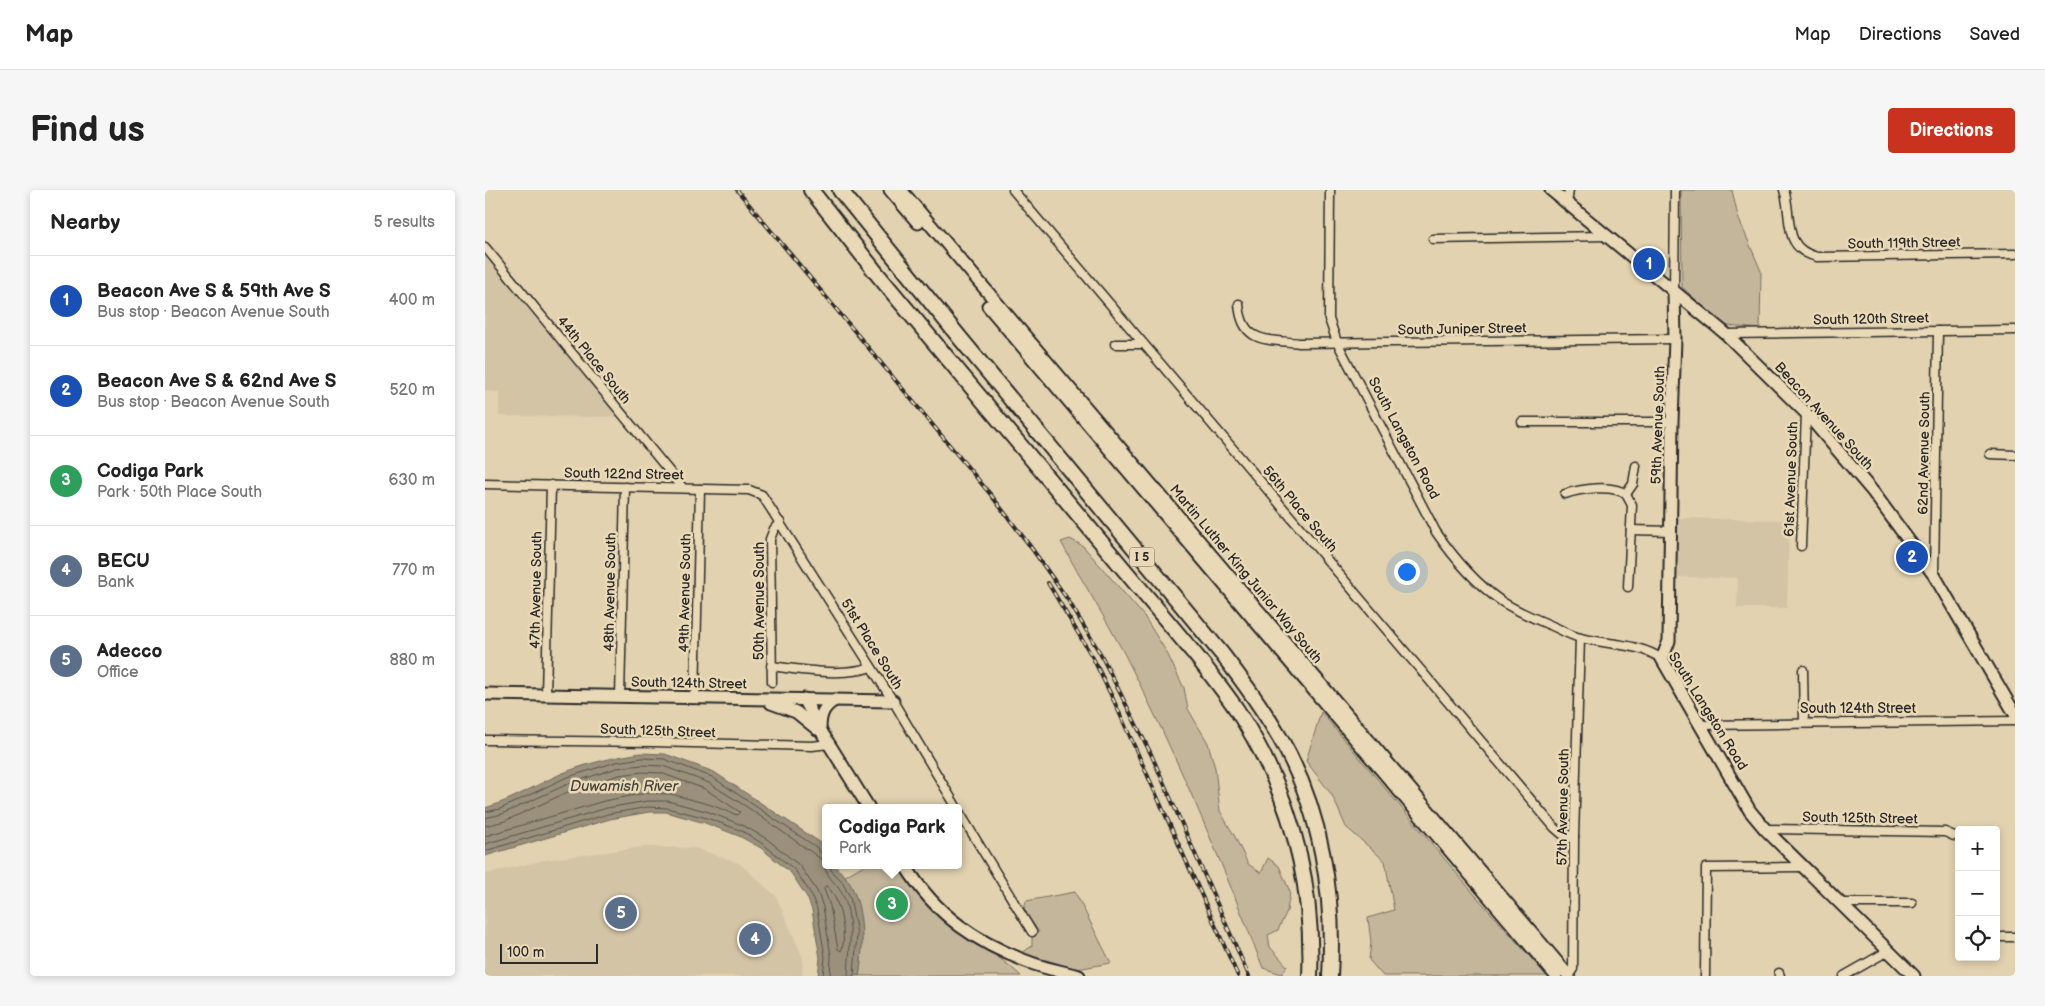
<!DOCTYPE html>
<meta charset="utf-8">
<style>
:root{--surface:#fff;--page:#f6f6f6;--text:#222;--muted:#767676;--line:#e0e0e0;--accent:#c8321e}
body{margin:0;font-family:"Balsamiq Sans",sans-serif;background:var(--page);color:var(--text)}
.controls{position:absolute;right:15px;bottom:15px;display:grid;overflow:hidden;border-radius:5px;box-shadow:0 2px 8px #0003}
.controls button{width:45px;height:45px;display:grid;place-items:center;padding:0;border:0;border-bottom:1px solid var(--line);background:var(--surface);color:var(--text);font:25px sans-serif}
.scale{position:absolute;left:15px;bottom:12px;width:98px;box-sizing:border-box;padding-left:5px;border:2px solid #2b2b2b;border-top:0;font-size:14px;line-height:18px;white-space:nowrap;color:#2b2b2b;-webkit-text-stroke:4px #ead9b6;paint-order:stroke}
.you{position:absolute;left:921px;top:381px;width:18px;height:18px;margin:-12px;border:4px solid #fff;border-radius:50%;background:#1a73e8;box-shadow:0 0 0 8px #1a73e833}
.badge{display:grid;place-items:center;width:32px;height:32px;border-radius:50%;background:var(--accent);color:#fff;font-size:16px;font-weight:700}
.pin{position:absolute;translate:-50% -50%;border:2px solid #fff;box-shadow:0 1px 5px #0006}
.popup{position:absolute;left:337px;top:614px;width:140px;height:65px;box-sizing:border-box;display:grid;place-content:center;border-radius:5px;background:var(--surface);filter:drop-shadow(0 1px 4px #0005);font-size:16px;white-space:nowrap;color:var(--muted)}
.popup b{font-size:19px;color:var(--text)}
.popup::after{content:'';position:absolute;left:50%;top:100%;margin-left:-10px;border:10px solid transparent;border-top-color:var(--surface)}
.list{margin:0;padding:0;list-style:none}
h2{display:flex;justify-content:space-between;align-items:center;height:65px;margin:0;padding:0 20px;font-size:21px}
h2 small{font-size:16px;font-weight:400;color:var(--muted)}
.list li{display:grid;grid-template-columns:32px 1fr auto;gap:15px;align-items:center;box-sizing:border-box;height:90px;padding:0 20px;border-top:1px solid var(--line)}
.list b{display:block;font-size:19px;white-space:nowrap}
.list p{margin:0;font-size:16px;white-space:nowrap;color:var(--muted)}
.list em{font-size:16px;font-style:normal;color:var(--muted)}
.icon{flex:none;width:28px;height:28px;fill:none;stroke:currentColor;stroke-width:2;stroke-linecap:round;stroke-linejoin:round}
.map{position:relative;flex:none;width:1530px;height:786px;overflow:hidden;border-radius:5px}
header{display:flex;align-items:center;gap:30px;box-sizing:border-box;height:70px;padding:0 25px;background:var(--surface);border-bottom:1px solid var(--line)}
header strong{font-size:24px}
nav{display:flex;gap:28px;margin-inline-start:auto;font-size:18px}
.intro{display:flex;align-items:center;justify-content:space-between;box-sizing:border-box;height:120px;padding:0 30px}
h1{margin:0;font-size:35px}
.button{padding:12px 22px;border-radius:5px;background:var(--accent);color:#fff;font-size:18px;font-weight:700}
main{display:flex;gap:30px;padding:0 30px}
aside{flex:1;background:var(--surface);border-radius:5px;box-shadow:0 2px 8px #0003}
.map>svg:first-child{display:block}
.built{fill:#d3c4a5}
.green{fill:#c4b69b;stroke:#787063}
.water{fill:#9a907b;stroke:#6e685b}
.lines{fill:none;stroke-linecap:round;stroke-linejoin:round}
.shore{stroke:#57534b;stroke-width:1}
.street-casing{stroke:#2b2b2b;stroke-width:11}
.secondary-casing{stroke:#2b2b2b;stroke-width:15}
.highway-casing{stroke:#2b2b2b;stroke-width:18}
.street{stroke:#ead9b6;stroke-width:8}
.secondary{stroke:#ead9b6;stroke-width:11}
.highway{stroke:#ead9b6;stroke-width:14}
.rail-casing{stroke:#2b2b2b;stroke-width:4}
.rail{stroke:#ead9b6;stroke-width:2;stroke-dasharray:5.5;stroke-linecap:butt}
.labels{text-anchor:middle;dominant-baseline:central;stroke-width:5;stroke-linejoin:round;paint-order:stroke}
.shield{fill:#ead9b6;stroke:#645f55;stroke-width:1}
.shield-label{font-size:12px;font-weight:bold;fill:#2b2b2b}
.street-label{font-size:14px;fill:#2b2b2b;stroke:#ead9b6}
.water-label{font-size:15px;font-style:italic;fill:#47443f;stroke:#ead9b6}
</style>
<header>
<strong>Map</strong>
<nav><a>Map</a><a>Directions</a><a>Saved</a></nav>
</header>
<div class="intro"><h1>Find us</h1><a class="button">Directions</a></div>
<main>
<aside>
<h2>Nearby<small>5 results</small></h2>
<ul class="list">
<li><span class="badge" style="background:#1a4fb4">1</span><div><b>Beacon Ave S &amp; 59th Ave S</b><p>Bus stop · Beacon Avenue South</p></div><em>400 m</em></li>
<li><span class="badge" style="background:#1a4fb4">2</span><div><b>Beacon Ave S &amp; 62nd Ave S</b><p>Bus stop · Beacon Avenue South</p></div><em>520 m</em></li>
<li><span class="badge" style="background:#2e9e5b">3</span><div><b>Codiga Park</b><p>Park · 50th Place South</p></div><em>630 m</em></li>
<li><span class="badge" style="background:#5c6f8a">4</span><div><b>BECU</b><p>Bank</p></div><em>770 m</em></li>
<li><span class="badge" style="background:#5c6f8a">5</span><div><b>Adecco</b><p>Office</p></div><em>880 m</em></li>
</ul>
</aside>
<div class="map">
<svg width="1530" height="786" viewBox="0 0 1530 786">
<rect width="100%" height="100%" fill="#e2d2b0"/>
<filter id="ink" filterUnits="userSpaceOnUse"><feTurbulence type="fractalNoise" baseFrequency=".02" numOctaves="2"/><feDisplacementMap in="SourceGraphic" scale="10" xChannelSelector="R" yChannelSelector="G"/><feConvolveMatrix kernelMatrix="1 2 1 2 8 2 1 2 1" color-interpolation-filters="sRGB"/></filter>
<g filter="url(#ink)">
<g class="built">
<polygon points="0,65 135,227 14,226 14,202 0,201"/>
<polygon points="1192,328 1304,330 1302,418 1252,418 1253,388 1191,387"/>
<polygon points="159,657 210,658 254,673 291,706 318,768 317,786 0,786 0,684 60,670"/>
</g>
<g class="green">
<polygon points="1196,0 1247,0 1253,27 1276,81 1275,139 1243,136 1233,130 1197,97"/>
<path d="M585 349 598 356 659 426 682 463 699 498 703 519 723 553 730 578 735 621 750 647 763 674 776 683 783 668 794 676 805 702 802 721 793 740 783 745 785 757 802 776 797 784 778 778C737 672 692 566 640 465 620 427 596 390 576 352Z"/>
<polygon points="836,522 990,705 1062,786 898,786 884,770 886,752 883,728 909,720 900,671 861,637 847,605 821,571"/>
<path d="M379 675H412C423 693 436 710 451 724 477 748 511 761 536 786H374C380 751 377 718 360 686Z"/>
<polygon points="590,702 626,773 592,779 537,763 547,756 547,744 554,742 539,720 541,711"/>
</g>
<path class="water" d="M156 563 180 564 229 582 336 653 341 662V675H349C352 679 357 682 360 686 380 711 379 757 374 786H333L335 768 327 720 322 707 306 683 276 658 254 646 220 633 181 622H164L125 629 0 666V618C28 610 52 594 78 583 103 573 130 567 156 563Z"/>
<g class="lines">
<g class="shore">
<polyline points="0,622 15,619 80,588 131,572 157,568 179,569 227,587 331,657 336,663 341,664"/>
<path d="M0 628 17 624 83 594 132 578 157 575 178 576 224 593 262 617 339 671C339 688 353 692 359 708 369 733 364 760 363 786"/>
<polyline points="0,636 20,631 85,601 134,585 157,582 176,583 220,599 255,622 252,625 226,615 186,604 161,603 119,611 0,646"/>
<polyline points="0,654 122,618 162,611 183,611 224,622 259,636 282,649 315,676 332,701 338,717 346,766 345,786"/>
<polyline points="0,661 123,624 163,617 182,618 222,628 257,641 278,654 310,680 326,704 332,719 340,767 338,786"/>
<polyline points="345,675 346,680 356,690 365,707 372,744 369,786"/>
<path d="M341 696C354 702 363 749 356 761L353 759 345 716 339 699Z"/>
</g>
<g class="street-casing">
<g id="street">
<polyline points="528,0 1069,637 1077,644 1089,647"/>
<path d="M845 0 844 129 852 152 951 342C969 368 990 393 1016 411 1031 421 1049 428 1065 435 1075 439 1086 446 1096 448 1123 455 1154 453 1177 469"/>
<path d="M1299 0C1308 27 1296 58 1332 67L1530 64"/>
<polyline points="1082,14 1084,0"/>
<polyline points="948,49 1122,46"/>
<polyline points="0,57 198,298"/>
<polyline points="1189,102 1190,0"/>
<path d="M754 114C757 154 782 149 814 153L1190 149"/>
<polyline points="1241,144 1530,140"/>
<polyline points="630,154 658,154"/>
<polyline points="1037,232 1187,232"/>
<polyline points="1505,264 1530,265"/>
<polyline points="0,294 264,300 277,305 408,511 472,618"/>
<path d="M1080 304C1095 299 1127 294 1141 304"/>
<polyline points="1146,340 1185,341"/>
<polyline points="1316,356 1321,223"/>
<polyline points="1449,384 1453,141"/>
<polyline points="1143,397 1147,315 1141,304 1148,294 1151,276"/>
<path d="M286 476C317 480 358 487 386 477"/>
<polyline points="1318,480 1319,533"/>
<polyline points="287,492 285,349 289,339 295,332"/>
<polyline points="61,505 66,295"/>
<polyline points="135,507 140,297"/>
<polyline points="210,508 215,299"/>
<polyline points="1216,535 1530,531"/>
<polyline points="0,550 169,552 327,556 344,554"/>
<polyline points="473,620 547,742"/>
<polyline points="1280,639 1460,642 1469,646"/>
<polyline points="1354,713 1427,713"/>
<polyline points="1517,747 1530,747"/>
<polyline points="1294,783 1295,786"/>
<polyline points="1083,786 1088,779 1089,647 1095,448"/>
<polyline points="1220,786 1221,678 1316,677"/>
<polyline points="1359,786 1403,761"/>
</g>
</g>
<g class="secondary-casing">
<g id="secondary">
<polyline points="405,0 433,33"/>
<polyline points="416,0 1084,786"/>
<polyline points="1066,0 1241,144 1321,223 1388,302 1449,385 1530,524"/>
<polyline points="1189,102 1190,149 1187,232 1184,451 1177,469 1265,621 1280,639 1429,786"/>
<polyline points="503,116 1071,786"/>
<polyline points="0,504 408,511"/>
<polyline points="319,509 339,546 384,618"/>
<polyline points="286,513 311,522 332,539"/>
<path d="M335 539C335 525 338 517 350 510"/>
<path d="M420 675C451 726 493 754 549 774 563 779 579 782 594 786"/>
</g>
</g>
<g class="highway-casing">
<g id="highway">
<path d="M326 0 393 85 713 468C726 485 740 502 752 520 804 600 829 690 825 786"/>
<path d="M355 0 475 148 737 464C758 491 778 519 795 548 836 619 850 705 845 786"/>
</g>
</g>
<use href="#street" class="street"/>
<use href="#secondary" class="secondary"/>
<use href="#highway" class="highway"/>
<g class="rail-casing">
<g id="rail">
<polyline points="252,0 506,305 545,356 583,410 615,463 666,564 764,786"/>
<polyline points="563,393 608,468 629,511 753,786"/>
</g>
</g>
<use href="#rail" class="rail"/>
</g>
</g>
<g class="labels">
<rect class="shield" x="644.5" y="357.5" width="25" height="19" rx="4"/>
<g class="shield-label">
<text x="657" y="367">I 5</text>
</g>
<g class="street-label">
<text transform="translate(1419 53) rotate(-1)">South 119th Street</text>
<text transform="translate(1386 129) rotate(-1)">South 120th Street</text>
<text transform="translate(977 139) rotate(-1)">South Juniper Street</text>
<text transform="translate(109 170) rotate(51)">44th Place South</text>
<text transform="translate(1339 226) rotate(48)">Beacon Avenue South</text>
<text transform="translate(1173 235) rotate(-88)">59th Avenue South</text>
<text transform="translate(919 248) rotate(62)">South Langston Road</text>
<text transform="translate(1439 263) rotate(-89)">62nd Avenue South</text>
<text transform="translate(139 284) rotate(1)">South 122nd Street</text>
<text transform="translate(1306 289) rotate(-88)">61st Avenue South</text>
<text transform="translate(815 319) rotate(50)">56th Place South</text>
<text transform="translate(761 384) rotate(50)">Martin Luther King Junior Way South</text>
<text transform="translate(51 400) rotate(-89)">47th Avenue South</text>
<text transform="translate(125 402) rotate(-89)">48th Avenue South</text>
<text transform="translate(200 403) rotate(-89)">49th Avenue South</text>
<text transform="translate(274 411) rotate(-90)">50th Avenue South</text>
<text transform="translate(387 454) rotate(58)">51st Place South</text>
<text transform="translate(204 493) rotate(1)">South 124th Street</text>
<text x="1373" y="518">South 124th Street</text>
<text transform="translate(1223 521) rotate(58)">South Langston Road</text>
<text transform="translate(173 541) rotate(2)">South 125th Street</text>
<text transform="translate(1078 617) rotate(-89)">57th Avenue South</text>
<text transform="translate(1375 628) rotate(1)">South 125th Street</text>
</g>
<g class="water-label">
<text x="139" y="596">Duwamish River</text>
</g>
</g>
</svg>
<div class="controls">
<button>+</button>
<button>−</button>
<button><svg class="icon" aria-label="locate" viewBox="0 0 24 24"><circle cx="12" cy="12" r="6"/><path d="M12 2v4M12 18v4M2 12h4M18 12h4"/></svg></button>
</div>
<div class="scale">100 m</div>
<div class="you"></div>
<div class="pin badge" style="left:1164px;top:74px;background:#1a4fb4">1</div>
<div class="pin badge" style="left:1427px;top:367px;background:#1a4fb4">2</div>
<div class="pin badge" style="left:407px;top:714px;background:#2e9e5b">3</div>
<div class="popup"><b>Codiga Park</b>Park</div>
<div class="pin badge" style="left:270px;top:749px;background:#5c6f8a">4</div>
<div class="pin badge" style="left:136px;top:723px;background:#5c6f8a">5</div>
</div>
</main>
